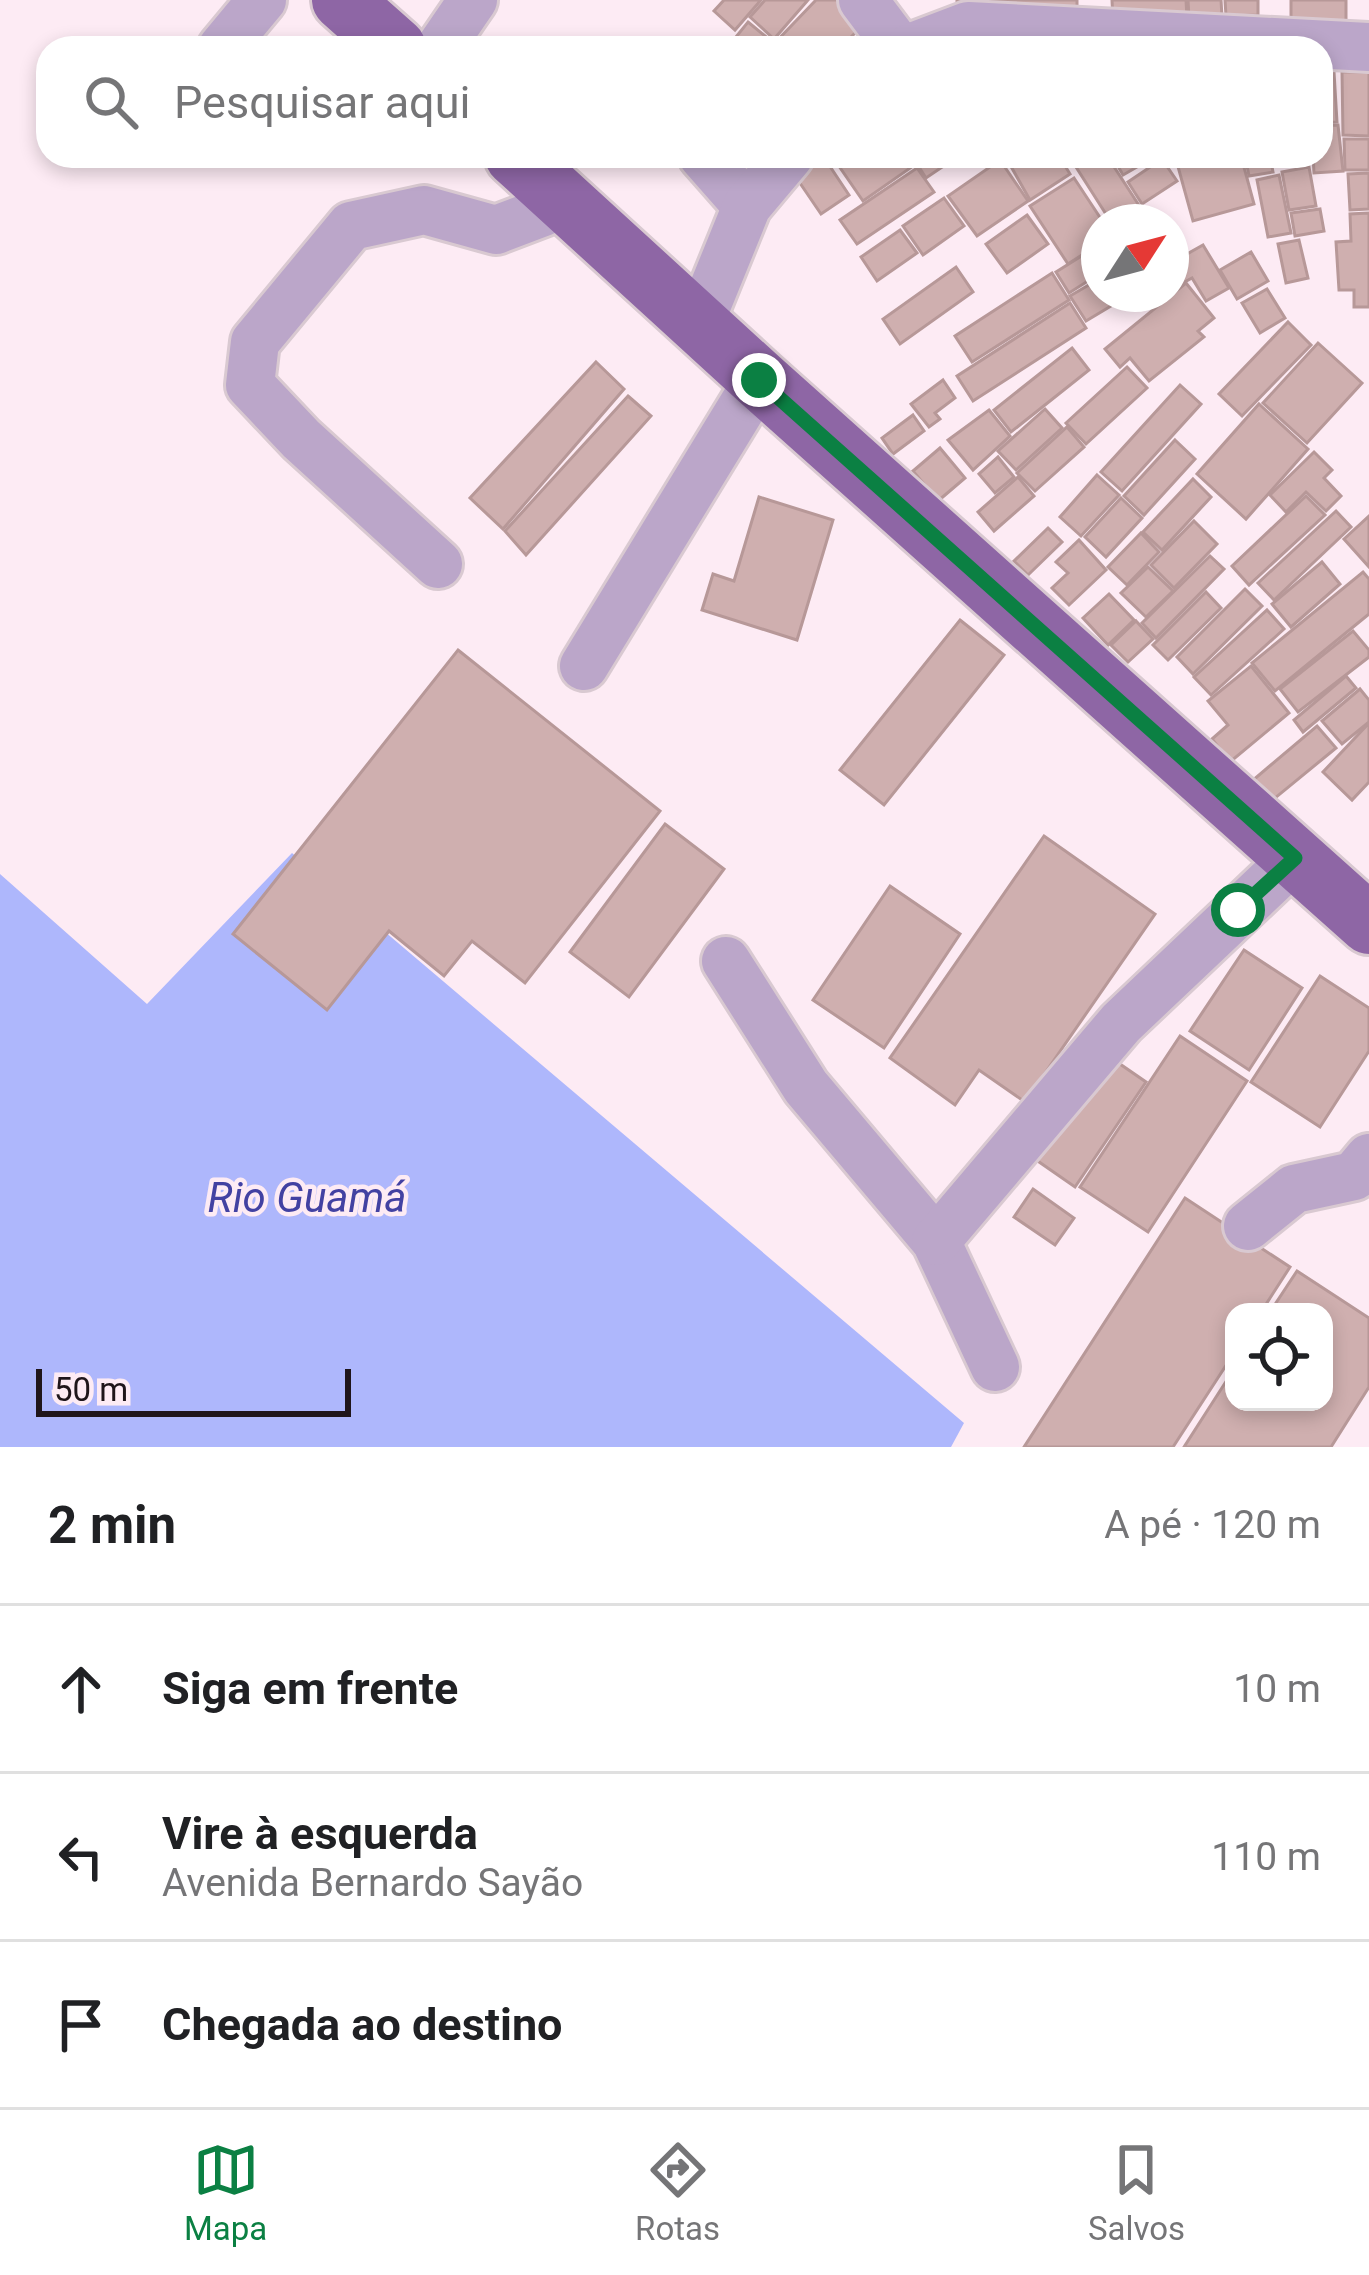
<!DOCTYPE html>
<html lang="pt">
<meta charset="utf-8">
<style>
:root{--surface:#fff;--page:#f2f2f2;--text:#202124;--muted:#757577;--line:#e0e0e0;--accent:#0b8043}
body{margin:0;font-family:Roboto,sans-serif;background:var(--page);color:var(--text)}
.controls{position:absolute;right:36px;bottom:36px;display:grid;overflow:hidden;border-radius:24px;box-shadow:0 6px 18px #0003}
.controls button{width:108px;height:108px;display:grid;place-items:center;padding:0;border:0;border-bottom:3px solid var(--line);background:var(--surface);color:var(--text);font:60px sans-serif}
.compass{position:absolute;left:1081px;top:204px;width:108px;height:108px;border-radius:50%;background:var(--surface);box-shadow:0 6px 18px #0003;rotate:54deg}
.scale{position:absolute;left:36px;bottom:30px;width:315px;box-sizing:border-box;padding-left:12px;border:6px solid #1f151a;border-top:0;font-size:33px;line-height:42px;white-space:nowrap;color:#1f151a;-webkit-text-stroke:9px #fdebf4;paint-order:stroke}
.stop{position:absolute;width:36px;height:36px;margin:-27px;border:9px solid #0b8043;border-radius:50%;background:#fff}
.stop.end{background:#0b8043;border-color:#fff;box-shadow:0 3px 12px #0008}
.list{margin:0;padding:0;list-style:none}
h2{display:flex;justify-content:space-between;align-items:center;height:156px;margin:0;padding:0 48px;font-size:51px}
h2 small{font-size:39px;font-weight:400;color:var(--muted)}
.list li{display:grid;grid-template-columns:78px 1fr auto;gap:36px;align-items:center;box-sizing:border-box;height:168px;padding:0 48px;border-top:3px solid var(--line)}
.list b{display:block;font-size:45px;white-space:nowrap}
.list p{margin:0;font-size:39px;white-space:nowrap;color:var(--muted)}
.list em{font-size:39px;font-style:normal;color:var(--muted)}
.icon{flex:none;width:66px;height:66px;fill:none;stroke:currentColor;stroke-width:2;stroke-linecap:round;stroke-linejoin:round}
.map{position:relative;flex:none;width:1369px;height:1447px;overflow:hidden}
.search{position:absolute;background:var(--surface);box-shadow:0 6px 18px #0003;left:36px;right:36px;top:36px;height:132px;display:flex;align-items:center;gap:30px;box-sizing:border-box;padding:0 42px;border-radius:36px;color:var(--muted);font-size:45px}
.sheet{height:660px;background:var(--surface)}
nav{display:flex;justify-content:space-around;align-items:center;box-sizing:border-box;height:168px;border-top:3px solid var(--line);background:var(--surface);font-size:33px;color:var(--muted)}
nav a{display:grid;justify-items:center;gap:6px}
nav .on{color:var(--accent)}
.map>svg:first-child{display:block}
.water{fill:#aeb7fc}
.building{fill:#cfafaf;stroke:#b79898;stroke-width:3}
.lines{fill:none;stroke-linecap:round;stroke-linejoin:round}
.minor-casing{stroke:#d9c9d1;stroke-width:54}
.major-casing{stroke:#d9c9d1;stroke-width:66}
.minor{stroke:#bba6c9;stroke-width:48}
.major{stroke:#8e66a5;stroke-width:60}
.route{stroke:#0b8043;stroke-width:15}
.labels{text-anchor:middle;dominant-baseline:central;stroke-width:9;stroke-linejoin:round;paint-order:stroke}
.water-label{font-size:42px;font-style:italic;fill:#4241a2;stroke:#fdebf4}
</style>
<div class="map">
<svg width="1369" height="1447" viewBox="0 0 1369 1447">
<rect width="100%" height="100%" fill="#fdebf4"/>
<polygon class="water" points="292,853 964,1423 951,1447 0,1447 0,874 147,1004"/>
<g class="building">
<polygon points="724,0 761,0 735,30 714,11"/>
<polygon points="765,0 808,0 774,39 750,17"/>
<polygon points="816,0 850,0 869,19 840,48 770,48"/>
<rect x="957" y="0" width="120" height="8"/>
<polygon points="1112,0 1186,0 1187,18 1113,20"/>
<polygon points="1188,0 1221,0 1222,17 1189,18"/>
<polygon points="1225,0 1258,0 1258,15 1226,16"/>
<polygon points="1291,0 1346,0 1346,23 1291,22"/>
<polygon points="748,22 770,40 763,48 727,48"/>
<polygon points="1321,72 1334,72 1337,122 1321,123"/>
<polygon points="1342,72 1369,72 1369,136 1343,135"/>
<polygon points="1338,125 1343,171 1314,173 1313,156 1321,156 1321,126"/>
<polygon points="1344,139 1369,139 1369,170 1345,170"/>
<polygon points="805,156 823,156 849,195 821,214 789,167"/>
<polygon points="832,156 910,156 916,164 863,201"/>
<polygon points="912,156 948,156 951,161 926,178"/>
<polygon points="1005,156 1059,156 1070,174 1030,200"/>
<polygon points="1069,156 1107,156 1142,210 1122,222 1111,222"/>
<polygon points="1112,156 1156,156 1123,175"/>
<polygon points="1200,156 1241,156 1254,204 1193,221 1177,163"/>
<polygon points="1245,156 1270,156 1273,172 1249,176"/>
<polygon points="1162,159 1177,181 1142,204 1128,182"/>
<polygon points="1000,160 1028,201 977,236 948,196"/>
<polygon points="1309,167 1316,206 1289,210 1282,172"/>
<polygon points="917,168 934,192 857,244 840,220"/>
<polygon points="1369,173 1369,209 1350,210 1348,174"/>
<polygon points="1279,175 1291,233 1268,237 1257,180"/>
<polygon points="1074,178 1103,222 1099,222 1099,244 1068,264 1030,206"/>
<polygon points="944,198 964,226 923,255 903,226"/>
<polygon points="1320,209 1324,231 1295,236 1291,213"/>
<polygon points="1369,213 1369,307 1354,307 1354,290 1339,290 1336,242 1351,241 1350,214"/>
<polygon points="1027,215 1048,244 1007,273 986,244"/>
<polygon points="900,230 917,253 877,281 861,257"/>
<polygon points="1299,240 1308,278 1286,283 1278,244"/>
<polygon points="1099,245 1099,274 1069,293 1056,272"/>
<polygon points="1203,245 1229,288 1206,301 1192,278 1181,284 1171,268 1171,263"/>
<polygon points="1251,252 1268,281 1237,299 1220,270"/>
<polygon points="956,267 973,292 900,344 883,319"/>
<polygon points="1052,273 1069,300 972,362 955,336"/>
<polygon points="1099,279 1099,294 1131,294 1086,321 1070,296"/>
<polygon points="1186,283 1214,318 1198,331 1204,337 1149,381 1130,358 1120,367 1105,349"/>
<polygon points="1267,289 1285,318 1260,333 1242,303"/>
<polygon points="1070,303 1086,328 973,401 957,376"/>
<polygon points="1288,322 1311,345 1242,416 1219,394"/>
<polygon points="1318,343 1362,383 1307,443 1263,403"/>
<polygon points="1072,348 1089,370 1011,432 994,410"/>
<polygon points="596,362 624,389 503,529 470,498"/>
<polygon points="1127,367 1147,388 1086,444 1066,423"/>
<polygon points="943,380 955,398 935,413 940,419 929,427 911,404"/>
<polygon points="1180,385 1201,404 1122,491 1101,472"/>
<polygon points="628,396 651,416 526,555 505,531"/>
<polygon points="1259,404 1308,449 1246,519 1197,474"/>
<polygon points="1045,409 1062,428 1016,470 998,451"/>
<polygon points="989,410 1010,436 973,470 948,440"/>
<polygon points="913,415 924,431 893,454 882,438"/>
<polygon points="1067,427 1084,447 1035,491 1017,473"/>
<polygon points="1175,440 1195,459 1144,515 1124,496"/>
<polygon points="940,448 965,478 938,501 913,471"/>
<polygon points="1314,452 1332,470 1324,478 1341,496 1326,511 1306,492 1286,512 1270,495"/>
<polygon points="998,457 1014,477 995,493 979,474"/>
<polygon points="1097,475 1119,495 1081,536 1060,517"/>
<polygon points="1018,477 1034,496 994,531 978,512"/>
<polygon points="1193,479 1211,497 1162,550 1143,532"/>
<polygon points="1306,496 1325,515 1249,585 1232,566"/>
<polygon points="759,497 833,520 797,640 702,610 713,574 734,581"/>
<polygon points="1121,498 1142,518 1106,557 1085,537"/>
<polygon points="1336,511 1351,527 1274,600 1258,583"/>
<polygon points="1369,516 1369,567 1344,539"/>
<polygon points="1194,521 1217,544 1174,588 1151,565"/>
<polygon points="1048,528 1062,542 1028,575 1014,561"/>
<polygon points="1141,533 1159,552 1127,585 1108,567"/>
<polygon points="1079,540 1106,570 1069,605 1052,588 1068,573 1056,562"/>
<polygon points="1210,556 1224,569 1156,638 1142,623"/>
<polygon points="1322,562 1340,584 1291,627 1272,604"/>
<polygon points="1148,567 1173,591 1146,617 1121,593"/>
<polygon points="1363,572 1369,579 1369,614 1275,691 1252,663"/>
<polygon points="1245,589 1262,606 1193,674 1177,657"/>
<polygon points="1206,592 1221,608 1168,660 1153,645"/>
<polygon points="1109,594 1134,620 1108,645 1083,618"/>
<polygon points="1267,610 1284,629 1211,695 1194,677"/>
<polygon points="960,620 1004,655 884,805 840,770"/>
<polygon points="1136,621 1153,639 1128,662 1111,645"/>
<polygon points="1353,631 1369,650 1369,657 1298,712 1280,689"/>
<polygon points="458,650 660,811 525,983 472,941 444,976 389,931 327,1010 233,934"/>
<polygon points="1251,666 1289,713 1230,762 1212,739 1228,725 1208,701"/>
<polygon points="1346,676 1356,688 1303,732 1294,720"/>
<polygon points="1360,689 1369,700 1369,722 1342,744 1322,721"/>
<polygon points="1369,723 1369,782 1352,800 1323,772"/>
<polygon points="1317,726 1336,748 1269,803 1252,781"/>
<polygon points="665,824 724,869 629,997 570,952"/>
<polygon points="1044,836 1155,914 1025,1102 979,1070 955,1105 890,1058"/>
<polygon points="890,886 960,934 884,1048 813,1000"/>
<polygon points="1244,950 1302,988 1249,1070 1190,1031"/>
<polygon points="1320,976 1369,1008 1369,1051 1320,1127 1251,1082"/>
<polygon points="1180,1036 1247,1081 1148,1232 1080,1187"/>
<polygon points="1104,1053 1146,1082 1075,1187 1032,1157"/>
<polygon points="1033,1189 1074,1218 1055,1245 1014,1217"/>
<polygon points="1185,1198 1290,1267 1261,1312 1234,1312 1234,1353 1173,1447 1024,1447"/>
<polygon points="1297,1271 1369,1318 1369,1387 1331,1447 1184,1447 1234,1369 1234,1402 1324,1402 1324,1312 1270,1312"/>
</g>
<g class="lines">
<g class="minor-casing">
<g id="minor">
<polyline points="863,0 899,48"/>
<polyline points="222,48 262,0"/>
<polyline points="440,48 473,0"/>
<polyline points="910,48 968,26 1369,47"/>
<polyline points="703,156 747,206"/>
<polyline points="699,324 747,206 789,156"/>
<polyline points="438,564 301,439 250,385 255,342 351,226 424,210 496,230 543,212 561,198"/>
<polyline points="584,666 759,379"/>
<polyline points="726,961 806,1087 936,1241 995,1367"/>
<polyline points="1248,1226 1294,1189 1354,1176 1369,1158"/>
<polyline points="936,1241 1121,1023 1295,858"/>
</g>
</g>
<g class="major-casing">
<g id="major">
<polyline points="342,0 396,48"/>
<polyline points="515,156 759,379 1369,924"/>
</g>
</g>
<use href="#minor" class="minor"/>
<use href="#major" class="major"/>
</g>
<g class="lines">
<polyline class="route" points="759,380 1295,858 1238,910"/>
</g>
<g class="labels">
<g class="water-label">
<text x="307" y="1197">Rio Guamá</text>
</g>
</g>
</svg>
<div class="controls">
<button><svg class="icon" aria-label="locate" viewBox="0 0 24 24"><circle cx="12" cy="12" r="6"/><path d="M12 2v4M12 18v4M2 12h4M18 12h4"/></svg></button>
</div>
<svg class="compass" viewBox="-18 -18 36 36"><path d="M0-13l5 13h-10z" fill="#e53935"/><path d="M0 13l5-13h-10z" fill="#757577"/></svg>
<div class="scale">50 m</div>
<div class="stop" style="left:1238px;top:910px"></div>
<div class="stop end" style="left:759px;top:380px"></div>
<div class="search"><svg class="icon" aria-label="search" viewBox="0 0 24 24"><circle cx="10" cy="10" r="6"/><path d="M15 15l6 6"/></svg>Pesquisar aqui</div>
</div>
<section class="sheet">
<h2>2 min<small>A pé · 120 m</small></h2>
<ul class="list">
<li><svg class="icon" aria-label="ahead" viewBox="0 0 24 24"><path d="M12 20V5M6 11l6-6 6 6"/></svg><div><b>Siga em frente</b></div><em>10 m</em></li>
<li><svg class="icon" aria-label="left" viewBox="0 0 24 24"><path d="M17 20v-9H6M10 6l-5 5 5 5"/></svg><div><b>Vire à esquerda</b><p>Avenida Bernardo Sayão</p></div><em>110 m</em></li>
<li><svg class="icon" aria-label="arrive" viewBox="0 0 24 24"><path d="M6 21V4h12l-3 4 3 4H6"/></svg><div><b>Chegada ao destino</b></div></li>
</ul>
</section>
<nav>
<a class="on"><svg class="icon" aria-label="map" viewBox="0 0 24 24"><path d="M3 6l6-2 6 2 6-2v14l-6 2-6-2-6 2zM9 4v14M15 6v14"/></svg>Mapa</a>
<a><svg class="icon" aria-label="directions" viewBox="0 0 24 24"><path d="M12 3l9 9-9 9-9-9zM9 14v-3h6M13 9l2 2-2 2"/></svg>Rotas</a>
<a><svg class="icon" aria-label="saved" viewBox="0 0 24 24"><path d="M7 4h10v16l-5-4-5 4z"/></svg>Salvos</a>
</nav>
